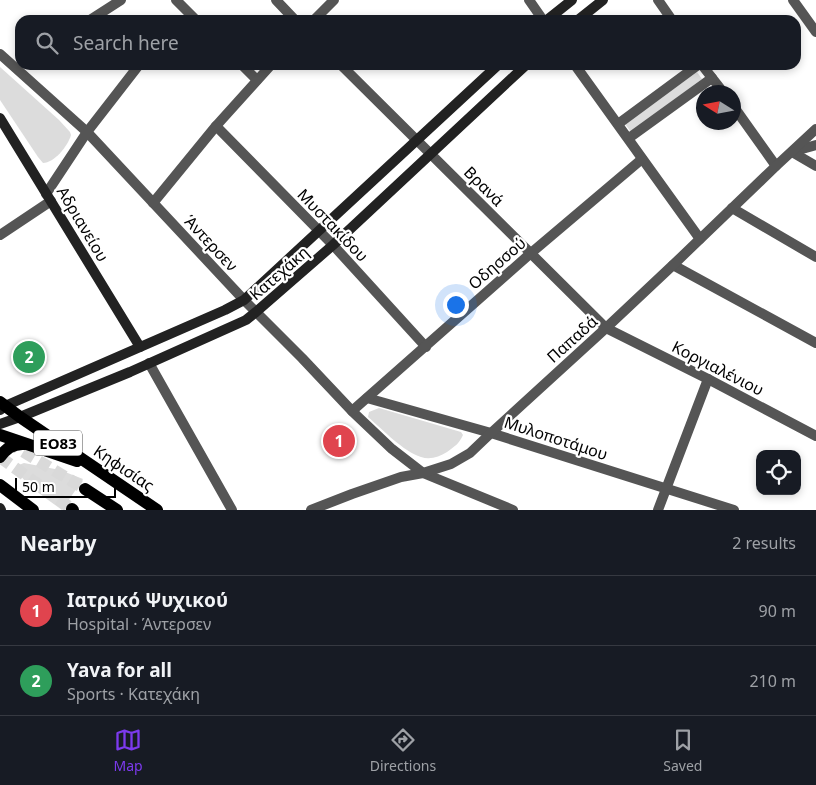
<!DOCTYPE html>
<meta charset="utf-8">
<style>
:root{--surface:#171b24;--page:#20242c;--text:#f1f3f6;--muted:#9ea1a6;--line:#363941;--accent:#7c3aed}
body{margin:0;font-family:"Noto Sans",sans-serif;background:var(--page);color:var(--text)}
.controls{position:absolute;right:15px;bottom:15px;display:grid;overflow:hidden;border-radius:10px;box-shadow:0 2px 8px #0003}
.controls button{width:45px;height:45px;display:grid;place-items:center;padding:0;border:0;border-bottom:1px solid var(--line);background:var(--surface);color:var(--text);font:25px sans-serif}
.compass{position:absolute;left:696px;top:85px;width:45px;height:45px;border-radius:50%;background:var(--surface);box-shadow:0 2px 8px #0003;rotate:281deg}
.scale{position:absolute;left:15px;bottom:12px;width:101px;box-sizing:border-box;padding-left:5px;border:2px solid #000;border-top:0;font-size:14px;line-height:18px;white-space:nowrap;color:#000;-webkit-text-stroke:4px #fff;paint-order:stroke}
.you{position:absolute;left:455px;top:304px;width:18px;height:18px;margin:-12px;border:4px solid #fff;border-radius:50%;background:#1a73e8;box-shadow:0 0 0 8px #1a73e833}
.badge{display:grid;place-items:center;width:32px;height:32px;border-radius:50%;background:var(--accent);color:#fff;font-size:16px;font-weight:700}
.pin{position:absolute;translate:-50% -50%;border:2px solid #fff;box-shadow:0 1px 5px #0006}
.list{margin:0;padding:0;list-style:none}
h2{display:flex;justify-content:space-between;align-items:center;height:65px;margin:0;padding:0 20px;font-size:21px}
h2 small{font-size:16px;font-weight:400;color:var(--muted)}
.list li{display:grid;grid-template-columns:32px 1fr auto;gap:15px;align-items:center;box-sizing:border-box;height:70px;padding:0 20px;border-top:1px solid var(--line)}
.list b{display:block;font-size:19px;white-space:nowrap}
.list p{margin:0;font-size:16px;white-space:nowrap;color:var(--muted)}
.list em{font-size:16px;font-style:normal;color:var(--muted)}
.icon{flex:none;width:28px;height:28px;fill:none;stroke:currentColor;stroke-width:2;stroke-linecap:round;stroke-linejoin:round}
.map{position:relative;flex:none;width:816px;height:510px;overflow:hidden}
.search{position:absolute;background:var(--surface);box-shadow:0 2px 8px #0003;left:15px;right:15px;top:15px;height:55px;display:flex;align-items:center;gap:12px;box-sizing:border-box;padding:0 18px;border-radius:15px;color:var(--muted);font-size:19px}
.sheet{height:205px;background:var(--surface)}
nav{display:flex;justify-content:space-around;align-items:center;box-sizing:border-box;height:70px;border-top:1px solid var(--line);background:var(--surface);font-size:14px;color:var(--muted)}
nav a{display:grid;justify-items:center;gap:2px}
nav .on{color:var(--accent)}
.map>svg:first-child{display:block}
.green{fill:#dcdcdc}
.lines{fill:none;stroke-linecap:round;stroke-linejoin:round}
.primary-tunnel{stroke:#d9d9d9;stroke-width:12;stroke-dasharray:12 6;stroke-linecap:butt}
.street{stroke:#555;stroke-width:10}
.secondary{stroke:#222;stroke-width:10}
.primary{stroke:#000;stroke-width:12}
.labels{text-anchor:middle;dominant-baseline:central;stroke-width:4.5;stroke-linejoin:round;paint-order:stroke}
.shield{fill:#fff;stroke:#4c4c4c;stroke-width:1}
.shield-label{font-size:15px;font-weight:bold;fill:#000}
.street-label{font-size:16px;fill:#000;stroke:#fff}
</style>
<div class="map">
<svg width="816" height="510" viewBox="0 0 816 510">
<rect width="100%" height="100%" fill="#fff"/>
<g class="green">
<path d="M0 67 59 120 70 132 71 135C68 146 54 163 43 163L38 157 0 100Z"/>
<polygon points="697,72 702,79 631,132 625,124"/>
<path d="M379 408 461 432 463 435C459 444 455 446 447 452 439 457 430 460 421 457 404 452 382 429 368 417L369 412Z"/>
<path d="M24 463 60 470 83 479 62 510C55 504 0 470 24 463Z"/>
</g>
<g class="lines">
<g class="primary-tunnel">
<polyline points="9,441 19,449 85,489"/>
<polyline points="0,457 72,509"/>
</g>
<g class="street">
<polyline points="176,0 196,20"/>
<polyline points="276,0 295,20"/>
<polyline points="529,0 543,20"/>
<polyline points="658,0 672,20"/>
<polyline points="793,0 816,32"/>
<polyline points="90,20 121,0"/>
<polyline points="314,20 334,0"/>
<polyline points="0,54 87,132 244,300 302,358 352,411 392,449 423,473 513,510"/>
<polyline points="242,65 257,80"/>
<polyline points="341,65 606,328 708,379 816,436"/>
<polyline points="575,65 700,239"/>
<polyline points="702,65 723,92"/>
<polyline points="734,107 776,166"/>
<polyline points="618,124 698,65"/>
<polyline points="216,126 333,245 426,347"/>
<polyline points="629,138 712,78"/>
<polyline points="795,151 816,145"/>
<polyline points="792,152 816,166"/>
<polyline points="46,194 87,132 139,65"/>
<polyline points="153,203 216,126 271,65"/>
<polyline points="732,208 816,257"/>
<polyline points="0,235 51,201"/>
<polyline points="673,265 816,343"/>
<polyline points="149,363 232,510"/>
<polyline points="367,398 491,433 734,510"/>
<polyline points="352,411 531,253 642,159"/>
<polyline points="311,510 352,494 401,477 423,473 451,464 470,453 491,433 606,328 673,265 776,166 816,129"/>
<polyline points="658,510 708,379"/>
</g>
<g class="secondary">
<polyline points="547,20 572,0"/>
<polyline points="578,20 603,0"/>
<polyline points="0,118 140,347"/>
<polyline points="0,410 5,406 225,310 244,300 498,65"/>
<polyline points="0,424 20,417 130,372 246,320 256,312 333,245 526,65"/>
<polyline points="0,508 1,510"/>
</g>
<g class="primary">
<polyline points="0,402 20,417 157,510"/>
<polyline points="0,435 77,461"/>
<path d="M0 457C6 448 14 443 25 444"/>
<polyline points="0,485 33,510"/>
<polyline points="85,489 117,510"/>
<polyline points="72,509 73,510"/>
</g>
</g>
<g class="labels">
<rect class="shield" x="34" y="430.5" width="48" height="25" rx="4"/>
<g class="shield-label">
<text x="58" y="443">ΕΟ83</text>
</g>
<g class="street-label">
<text transform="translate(484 186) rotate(45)">Βρανά</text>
<text transform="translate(83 224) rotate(59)">Αδριανείου</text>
<text transform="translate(333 225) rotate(46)">Μυστακίδου</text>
<text transform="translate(211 243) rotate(47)">Άντερσεν</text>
<text transform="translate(497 263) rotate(-41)">Οδησσού</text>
<text transform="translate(279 273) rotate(-41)">Κατεχάκη</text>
<text transform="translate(572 339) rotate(-42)">Παπαδά</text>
<text transform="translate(718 368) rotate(27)">Κοργιαλένιου</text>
<text transform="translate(556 438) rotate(18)">Μυλοποτάμου</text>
<text transform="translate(124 468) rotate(34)">Κηφισίας</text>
</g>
</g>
</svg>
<div class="controls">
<button><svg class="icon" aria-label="locate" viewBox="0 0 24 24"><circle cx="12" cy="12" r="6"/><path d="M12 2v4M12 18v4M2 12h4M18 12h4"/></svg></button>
</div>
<svg class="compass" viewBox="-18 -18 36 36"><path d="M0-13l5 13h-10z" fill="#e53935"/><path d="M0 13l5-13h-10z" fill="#9ea1a6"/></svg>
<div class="scale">50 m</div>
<div class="you"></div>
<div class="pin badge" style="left:339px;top:441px;background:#e0444e">1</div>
<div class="pin badge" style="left:29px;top:357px;background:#2e9e5b">2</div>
<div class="search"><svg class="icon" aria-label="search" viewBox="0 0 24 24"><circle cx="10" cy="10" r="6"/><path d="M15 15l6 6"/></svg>Search here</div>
</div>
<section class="sheet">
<h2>Nearby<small>2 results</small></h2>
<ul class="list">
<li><span class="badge" style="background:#e0444e">1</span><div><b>Ιατρικό Ψυχικού</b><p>Hospital · Άντερσεν</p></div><em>90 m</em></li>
<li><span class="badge" style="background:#2e9e5b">2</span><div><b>Yava for all</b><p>Sports · Κατεχάκη</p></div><em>210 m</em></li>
</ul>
</section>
<nav>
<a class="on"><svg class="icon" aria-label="map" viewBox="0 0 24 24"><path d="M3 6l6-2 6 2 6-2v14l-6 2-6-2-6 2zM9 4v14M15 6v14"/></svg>Map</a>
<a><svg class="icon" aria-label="directions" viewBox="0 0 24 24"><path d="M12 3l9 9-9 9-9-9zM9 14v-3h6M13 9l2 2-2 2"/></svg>Directions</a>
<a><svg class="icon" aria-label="saved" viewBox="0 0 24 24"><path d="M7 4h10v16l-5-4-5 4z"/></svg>Saved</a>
</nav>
